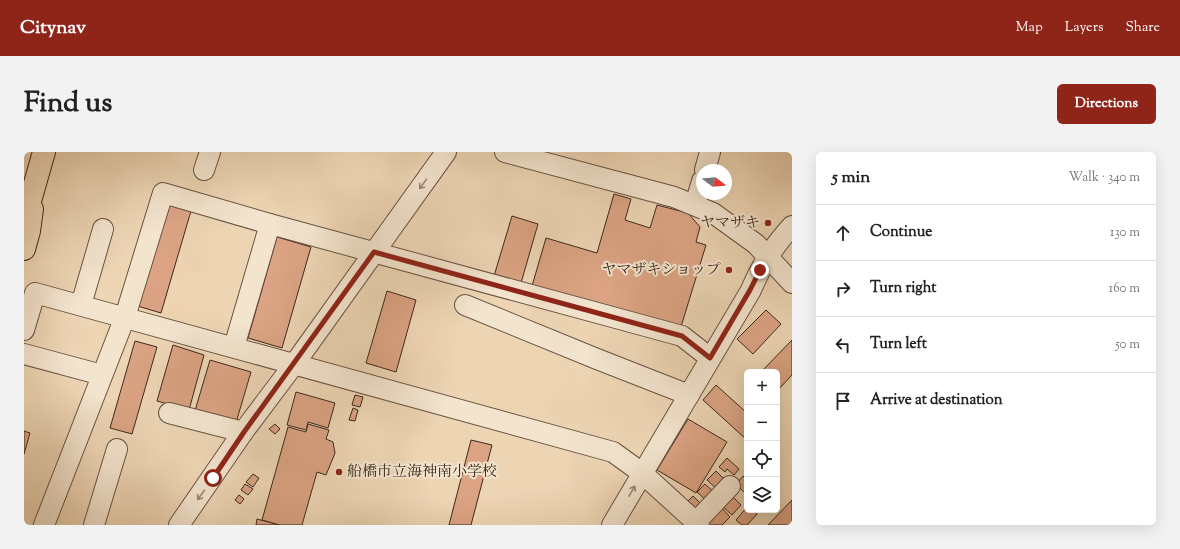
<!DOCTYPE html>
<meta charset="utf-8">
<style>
:root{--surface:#fff;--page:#f2f2f2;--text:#222;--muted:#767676;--line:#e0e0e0;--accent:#8f2418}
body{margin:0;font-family:"Sorts Mill Goudy","Noto Serif JP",serif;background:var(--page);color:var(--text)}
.controls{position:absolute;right:12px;bottom:12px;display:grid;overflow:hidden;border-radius:6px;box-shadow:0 4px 16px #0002}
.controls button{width:36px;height:36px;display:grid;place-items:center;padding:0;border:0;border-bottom:1px solid var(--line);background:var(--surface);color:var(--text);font:20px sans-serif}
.compass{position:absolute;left:672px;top:12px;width:36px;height:36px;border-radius:50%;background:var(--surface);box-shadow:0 4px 16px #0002;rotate:106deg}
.stop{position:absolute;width:12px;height:12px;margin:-9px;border:3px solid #8f2418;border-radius:50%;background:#fff}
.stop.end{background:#8f2418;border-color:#fff;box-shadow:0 1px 4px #0008}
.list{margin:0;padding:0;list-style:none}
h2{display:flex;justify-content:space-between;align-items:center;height:52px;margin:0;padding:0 16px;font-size:17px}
h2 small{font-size:13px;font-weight:400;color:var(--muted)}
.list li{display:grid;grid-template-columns:26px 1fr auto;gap:12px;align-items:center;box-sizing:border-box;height:56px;padding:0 16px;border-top:1px solid var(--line)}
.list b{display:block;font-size:15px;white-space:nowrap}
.list em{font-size:13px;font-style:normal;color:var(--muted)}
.icon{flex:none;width:22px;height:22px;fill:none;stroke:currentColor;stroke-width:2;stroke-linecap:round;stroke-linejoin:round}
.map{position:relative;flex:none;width:768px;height:373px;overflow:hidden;border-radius:6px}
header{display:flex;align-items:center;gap:24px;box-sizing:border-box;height:56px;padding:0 20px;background:var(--accent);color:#fff}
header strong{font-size:19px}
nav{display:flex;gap:22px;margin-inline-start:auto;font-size:14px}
.intro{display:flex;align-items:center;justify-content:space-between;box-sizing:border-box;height:96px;padding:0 24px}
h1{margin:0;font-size:28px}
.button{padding:10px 18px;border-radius:6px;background:var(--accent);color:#fff;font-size:14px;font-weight:700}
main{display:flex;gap:24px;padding:0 24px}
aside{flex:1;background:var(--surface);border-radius:6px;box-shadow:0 4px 16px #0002}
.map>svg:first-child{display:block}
.building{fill:#dba383;stroke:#3c281d}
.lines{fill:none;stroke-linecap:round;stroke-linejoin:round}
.minor-casing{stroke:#685343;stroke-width:22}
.highway-casing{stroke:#3c281d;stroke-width:24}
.minor{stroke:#f3e4ce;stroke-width:20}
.highway{stroke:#edd5b4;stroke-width:22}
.oneway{stroke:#988676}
.route{stroke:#8f2418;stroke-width:5}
.poi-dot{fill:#8f2418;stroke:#f3e4ce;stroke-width:1.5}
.labels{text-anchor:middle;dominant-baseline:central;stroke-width:4;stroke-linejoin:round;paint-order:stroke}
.poi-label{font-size:15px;fill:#3c281d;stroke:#f3e4ce;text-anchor:end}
</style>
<header>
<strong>Citynav</strong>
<nav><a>Map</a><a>Layers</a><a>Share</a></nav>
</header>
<div class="intro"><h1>Find us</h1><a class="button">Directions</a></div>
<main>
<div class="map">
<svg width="768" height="373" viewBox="0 0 768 373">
<rect width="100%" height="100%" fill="#edd5b4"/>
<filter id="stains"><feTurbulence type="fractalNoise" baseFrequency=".005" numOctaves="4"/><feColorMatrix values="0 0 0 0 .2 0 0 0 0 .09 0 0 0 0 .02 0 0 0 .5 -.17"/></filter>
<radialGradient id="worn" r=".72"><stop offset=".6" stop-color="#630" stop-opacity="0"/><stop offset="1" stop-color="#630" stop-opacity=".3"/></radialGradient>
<g class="building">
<polygon points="590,42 607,47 601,68 626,76 633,53 664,61 676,75 672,90 682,93 656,178 508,134 522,86 573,101"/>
<polygon points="139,51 167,59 137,161 110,153"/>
<polygon points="488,64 514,72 497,131 470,124"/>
<polygon points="253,85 287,95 258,196 224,186"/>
<polygon points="363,139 392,148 372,220 342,211"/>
<polygon points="742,158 757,172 729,202 713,187"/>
<polygon points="768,188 768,223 753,239 753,220 737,220"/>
<polygon points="111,189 133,195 108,282 86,276"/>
<polygon points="149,193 180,203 165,258 133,249"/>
<polygon points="186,208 227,220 211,274 170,262"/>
<polygon points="692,233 723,261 723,288 679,248"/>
<polygon points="272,240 311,251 304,276 284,270 282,278 263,273"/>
<polygon points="331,243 339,245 336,255 328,253"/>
<polygon points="329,256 334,258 331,269 325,268"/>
<polygon points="664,267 703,290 672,341 633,318"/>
<polygon points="251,272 256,277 251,282 245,277"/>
<polygon points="284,272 305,278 302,287 309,290 311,301 302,323 293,320 278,373 255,373 238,368 264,275 282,280"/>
<polygon points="0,279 6,281 0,302"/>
<polygon points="447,288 468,293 447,373 425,373"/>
<polygon points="703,306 715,317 710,323 703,317 701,320 695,315"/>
<polygon points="692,319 703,330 695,339 683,328"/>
<polygon points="229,322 235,326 229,335 222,330"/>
<polygon points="719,324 723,327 723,343 712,332"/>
<polygon points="221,332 229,337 224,343 217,338"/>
<polygon points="681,332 692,342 684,350 673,340"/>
<polygon points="706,342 717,353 708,363 696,352"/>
<polygon points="215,343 220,347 216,352 211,348"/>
<polygon points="669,344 681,356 673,365 660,353"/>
<polygon points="768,348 768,373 744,373"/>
<polygon points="696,354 706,365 698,373 685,373 681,369"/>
<polygon points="723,355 723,358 728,358 733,362 723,373 718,373 712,368"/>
<polygon points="233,367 255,373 232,373"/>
</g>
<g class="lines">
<g class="minor-casing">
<g id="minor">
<polyline points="481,0 650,45 689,61 732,92 768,131"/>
<polyline points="180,18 186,0"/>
<polyline points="681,18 686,0"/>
<polyline points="671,53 678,29"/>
<polyline points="57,153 79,77"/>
<polyline points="441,153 573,207 665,243"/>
<polyline points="0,178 11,141 589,300 618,321 675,373"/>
<polyline points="210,195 246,72"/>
<polyline points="0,202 78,223"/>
<polyline points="145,261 219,280"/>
<polyline points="672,370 706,334"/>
<polyline points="20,373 101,165 139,41 246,72 658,184 686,206"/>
<polyline points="70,373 93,297"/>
<polyline points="155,373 219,280 271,211 422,0"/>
<path d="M588 373 727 138C738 112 749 95 768 74"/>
</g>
</g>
<g class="highway-casing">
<g id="highway">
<polyline points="0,70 20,0"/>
<polyline points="0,97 5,79 8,57"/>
</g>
</g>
<use href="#minor" class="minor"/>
<use href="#highway" class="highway"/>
</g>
<defs><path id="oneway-shaft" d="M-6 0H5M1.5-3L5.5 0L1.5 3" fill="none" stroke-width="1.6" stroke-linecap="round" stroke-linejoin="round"/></defs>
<g class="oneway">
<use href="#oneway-shaft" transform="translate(399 32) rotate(126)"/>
<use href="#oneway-shaft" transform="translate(608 339) rotate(-60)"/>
<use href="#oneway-shaft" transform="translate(177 343) rotate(126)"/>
</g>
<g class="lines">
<polyline class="route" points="189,326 220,280 350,100 658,184 686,206 726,138 736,118"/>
</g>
<g class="poi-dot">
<circle cx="744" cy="71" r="4"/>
<circle cx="705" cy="118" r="4"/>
<circle cx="315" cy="320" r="4"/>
</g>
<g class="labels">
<g class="poi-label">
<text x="736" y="71">ヤマザキ</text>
<text x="697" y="118">ヤマザキショップ</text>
<text x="323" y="320" text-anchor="start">船橋市立海神南小学校</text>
</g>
</g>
<rect width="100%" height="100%" filter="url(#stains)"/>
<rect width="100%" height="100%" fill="url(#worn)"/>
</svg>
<div class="controls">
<button>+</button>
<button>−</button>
<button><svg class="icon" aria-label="locate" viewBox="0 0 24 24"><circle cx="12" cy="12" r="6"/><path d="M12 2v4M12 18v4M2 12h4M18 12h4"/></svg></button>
<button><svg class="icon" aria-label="layers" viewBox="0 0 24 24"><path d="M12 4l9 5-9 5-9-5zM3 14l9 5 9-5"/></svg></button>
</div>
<svg class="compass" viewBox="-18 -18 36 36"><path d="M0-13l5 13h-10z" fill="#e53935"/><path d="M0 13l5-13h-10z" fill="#767676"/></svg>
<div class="stop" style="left:189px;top:326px"></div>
<div class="stop end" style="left:736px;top:118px"></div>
</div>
<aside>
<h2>5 min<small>Walk · 340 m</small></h2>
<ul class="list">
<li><svg class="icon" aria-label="ahead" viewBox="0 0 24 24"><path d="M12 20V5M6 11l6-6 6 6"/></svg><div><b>Continue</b></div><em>130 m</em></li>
<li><svg class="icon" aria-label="right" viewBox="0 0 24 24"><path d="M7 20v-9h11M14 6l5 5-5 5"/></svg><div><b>Turn right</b></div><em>160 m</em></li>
<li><svg class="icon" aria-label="left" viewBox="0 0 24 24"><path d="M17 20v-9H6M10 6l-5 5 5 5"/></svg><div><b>Turn left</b></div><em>50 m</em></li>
<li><svg class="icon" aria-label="arrive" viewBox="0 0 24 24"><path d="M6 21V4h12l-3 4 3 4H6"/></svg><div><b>Arrive at destination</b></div></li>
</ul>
</aside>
</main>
